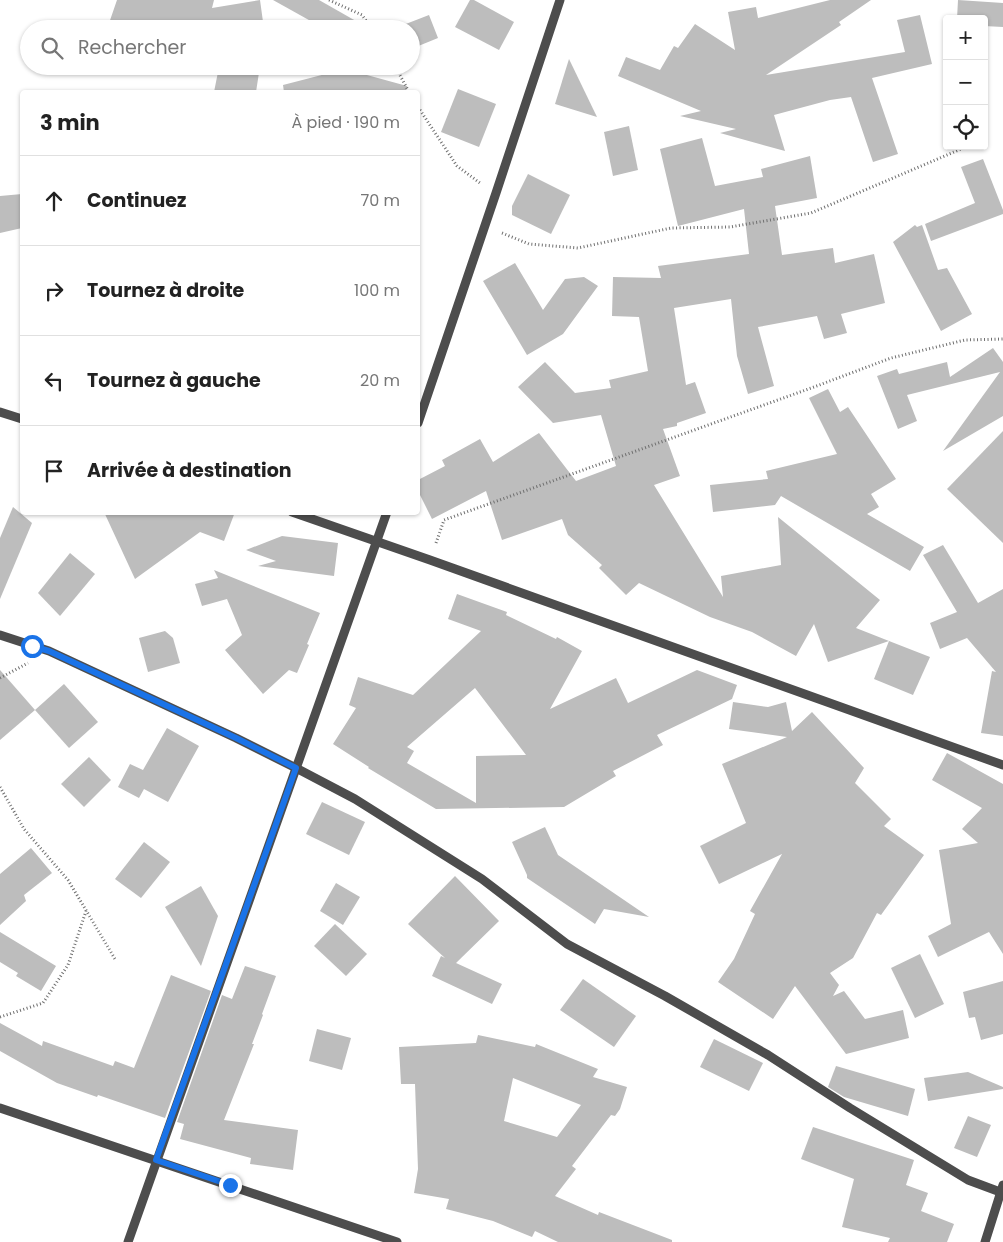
<!DOCTYPE html>
<html lang="fr">
<meta charset="utf-8">
<style>
:root{--surface:#fff;--page:#f2f2f2;--text:#222;--muted:#767676;--line:#e0e0e0}
body{margin:0;font-family:Poppins,sans-serif;background:var(--page);color:var(--text)}
.controls{position:absolute;right:15px;top:15px;display:grid;overflow:hidden;border-radius:5px;box-shadow:0 1px 4px #0004}
.controls button{width:45px;height:45px;display:grid;place-items:center;padding:0;border:0;border-bottom:1px solid var(--line);background:var(--surface);color:var(--text);font:25px sans-serif}
.stop{position:absolute;width:15px;height:15px;margin:-11px;border:4px solid #1a73e8;border-radius:50%;background:#fff}
.stop.end{background:#1a73e8;border-color:#fff;box-shadow:0 1px 5px #0008}
.list{margin:0;padding:0;list-style:none}
h2{display:flex;justify-content:space-between;align-items:center;height:65px;margin:0;padding:0 20px;font-size:21px}
h2 small{font-size:16px;font-weight:400;color:var(--muted)}
.list li{display:grid;grid-template-columns:32px 1fr auto;gap:15px;align-items:center;box-sizing:border-box;height:90px;padding:0 20px;border-top:1px solid var(--line)}
.list b{display:block;font-size:19px;white-space:nowrap}
.list em{font-size:16px;font-style:normal;color:var(--muted)}
.icon{flex:none;width:28px;height:28px;fill:none;stroke:currentColor;stroke-width:2;stroke-linecap:round;stroke-linejoin:round}
.map{position:relative;flex:none;width:1003px;height:1242px;overflow:hidden}
.search{position:absolute;background:var(--surface);box-shadow:0 1px 4px #0004;left:20px;top:20px;width:400px;height:55px;display:flex;align-items:center;gap:12px;box-sizing:border-box;padding:0 18px;border-radius:28px;color:var(--muted);font-size:19px}
.panel{position:absolute;background:var(--surface);box-shadow:0 1px 4px #0004;left:20px;top:90px;width:400px;height:425px;border-radius:5px}
.map>svg:first-child{display:block}
.building{fill:#bdbdbd;fill-rule:evenodd}
.lines{fill:none;stroke-linecap:round;stroke-linejoin:round}
.path{stroke:#6f6f6f;stroke-width:3;stroke-dasharray:1 2.5;stroke-linecap:butt}
.minor{stroke:#4d4d4d;stroke-width:9}
.route{stroke:#1a73e8;stroke-width:6}
</style>
<div class="map">
<svg width="1003" height="1242" viewBox="0 0 1003 1242">
<rect width="100%" height="100%" fill="#fff"/>
<g class="building">
<polygon points="117,0 214,0 212,8 260,0 264,29 107,29"/>
<polygon points="273,0 319,0 370,29 325,29"/>
<polygon points="470,0 474,0 514,22 499,50 455,27"/>
<polygon points="830,0 871,0 839,22 841,25 766,75 905,52 897,20 920,15 932,64 872,78 898,154 873,162 851,97 830,100 774,115 785,151 720,133 736,129 680,116 701,111 618,76 626,57 660,70 674,46 678,48 695,24 735,50 728,12 756,7 758,18"/>
<polygon points="958,0 1003,3 1003,27 984,26 984,19 957,19"/>
<polygon points="429,15 438,38 411,49 411,29 399,29 398,27"/>
<polygon points="569,59 597,117 555,104"/>
<polygon points="198,66 260,66 256,92 214,92 218,72"/>
<polygon points="345,69 407,86 406,92 284,92 283,85"/>
<polygon points="458,89 496,104 479,147 441,132"/>
<polygon points="629,126 638,170 613,176 604,132"/>
<polygon points="702,138 715,186 763,177 761,169 810,156 817,198 775,206 782,255 833,248 835,263 874,254 885,303 841,314 847,333 824,339 817,316 758,327 774,386 748,394 737,356 731,299 674,308 686,385 695,382 706,413 677,423 677,426 663,429 680,476 654,485 723,597 721,576 781,565 778,517 880,600 856,628 889,641 828,662 814,624 796,656 752,632 710,617 639,583 626,595 599,568 602,565 568,535 562,519 502,540 486,491 432,519 418,491 418,480 445,466 442,460 480,439 493,462 539,433 576,481 616,466 601,415 553,423 518,387 545,362 575,393 611,388 609,380 648,371 639,317 612,316 613,277 661,278 658,266 749,254 744,209 678,226 660,149"/>
<polygon points="983,159 1003,210 1003,214 931,241 925,224 975,203 961,167"/>
<polygon points="528,174 570,195 551,234 512,215 512,206"/>
<polygon points="22,194 22,228 0,233 0,196"/>
<polygon points="915,225 917,227 922,225 938,270 947,268 972,314 941,331 893,242"/>
<polygon points="515,263 543,310 565,279 584,277 598,286 563,334 527,355 483,281"/>
<polygon points="993,348 1003,362 1003,416 943,451 1000,372 907,395 917,421 898,429 877,376 897,369 899,374 947,362 950,377"/>
<polygon points="828,389 840,412 848,407 896,479 871,494 879,507 867,514 924,547 910,571 781,496 775,505 713,512 710,485 768,479 766,471 837,454 809,398"/>
<polygon points="1003,431 1003,543 947,489"/>
<polygon points="13,507 32,523 0,599 0,538"/>
<polygon points="104,512 235,512 224,541 200,532 135,579"/>
<polygon points="282,536 338,543 334,576 258,566 276,561 246,550"/>
<polygon points="943,545 978,603 1003,589 1003,736 981,733 992,671 996,672 967,638 940,649 930,623 957,612 923,555"/>
<polygon points="70,553 95,574 60,616 38,593"/>
<polygon points="214,570 320,613 307,644 309,645 297,673 289,670 263,694 225,650 242,635 227,599 202,606 195,584 218,578"/>
<path d="M457 594 507 612 506 615 556 639 557 637 582 651 550 709 616 678 628 703 697 670 737 685 732 699 657 735 663 745 613 771 616 776 564 807 436 809 368 768 369 767 333 744 356 708 349 705 358 677 413 695 481 631 448 619ZM475 688 526 755 476 756V803L407 763 414 751 407 747Z"/>
<polygon points="165,631 173,638 180,663 148,672 139,638"/>
<polygon points="889,641 930,657 913,695 874,679"/>
<polygon points="0,670 35,710 0,740"/>
<polygon points="64,684 98,722 69,748 35,710"/>
<polygon points="733,702 768,707 786,702 792,731 812,712 864,768 855,783 891,819 884,826 924,855 881,915 877,913 853,958 830,973 839,985 833,996 844,991 865,1019 903,1010 909,1038 846,1054 795,986 773,1019 718,982 734,959 755,914 750,911 782,854 719,884 700,846 746,823 722,764 787,737 729,729"/>
<polygon points="167,728 199,746 168,802 144,789 139,798 118,787 130,764 143,770"/>
<polygon points="947,753 1003,784 1003,954 989,932 938,957 928,936 951,924 939,850 978,843 962,829 982,808 932,780"/>
<polygon points="89,757 111,780 84,807 61,784"/>
<polygon points="322,802 365,822 349,855 306,834"/>
<polygon points="545,827 558,855 649,917 604,909 595,924 527,878 527,875 512,842"/>
<polygon points="144,842 170,862 141,898 115,879"/>
<polygon points="31,848 52,873 24,895 26,901 0,925 0,874"/>
<polygon points="455,876 499,921 456,963 502,984 492,1004 432,976 441,956 445,958 408,924"/>
<polygon points="336,883 360,897 343,925 320,911"/>
<polygon points="201,886 218,916 201,966 165,907"/>
<polygon points="335,924 367,954 346,976 314,946"/>
<polygon points="0,932 56,966 41,991 16,976 18,973 0,962"/>
<polygon points="920,954 944,1004 915,1018 891,968"/>
<polygon points="245,966 276,976 262,1014 263,1015 252,1044 254,1044 224,1120 298,1130 293,1170 250,1164 251,1158 180,1139 184,1124 177,1122 222,995 232,999"/>
<polygon points="171,975 211,991 165,1118 98,1095 97,1097 57,1083 0,1051 0,1023 42,1046 43,1041 113,1066 115,1061 134,1068"/>
<polygon points="583,979 636,1016 614,1047 560,1010"/>
<polygon points="1003,981 1003,1034 981,1040 975,1017 969,1018 963,992"/>
<polygon points="317,1029 351,1038 342,1070 309,1061"/>
<path d="M478 1035 535 1047 536 1044 598 1069 593 1077 627 1087 620 1109 615 1116 611 1115 572 1166 576 1169 555 1196 598 1215 599 1212 672 1240V1242H558L535 1231 532 1237 493 1221 446 1209 449 1199 414 1193 418 1169 415 1084H401L399 1047 476 1043ZM513 1078 581 1105 557 1137 504 1121Z"/>
<polygon points="714,1039 763,1063 749,1091 700,1067"/>
<polygon points="836,1066 915,1089 908,1116 844,1097 828,1087"/>
<polygon points="968,1072 1003,1087 1003,1089 928,1101 924,1078"/>
<polygon points="968,1116 991,1125 977,1157 954,1148"/>
<polygon points="813,1127 914,1160 906,1185 928,1193 921,1211 954,1224 947,1242 888,1242 890,1238 842,1227 854,1179 801,1159"/>
</g>
<g class="lines">
<g class="path">
<polyline points="329,0 362,15 372,29"/>
<polyline points="395,66 409,92"/>
<polyline points="418,107 457,166 480,183"/>
<polyline points="502,233 529,244 578,248 671,228 730,227 811,213 961,149 962,146"/>
<polyline points="436,543 444,520 814,387 891,358 965,340 1003,339"/>
<polyline points="0,678 28,663"/>
<polyline points="0,787 24,829 68,880 115,959"/>
<polyline points="0,1017 43,1003 68,965 86,911"/>
</g>
<g class="minor">
<polyline points="0,412 22,419"/>
<polyline points="418,423 496,193 560,0"/>
<polyline points="292,512 430,560 1003,765"/>
<polyline points="0,635 49,651 236,738 296,768 355,799 482,879 567,944 665,996 768,1055 850,1108 968,1180 1003,1193"/>
<polyline points="0,1108 397,1242"/>
<polyline points="128,1242 387,512"/>
<polyline points="985,1242 1003,1185"/>
</g>
</g>
<g class="lines">
<polyline class="route" points="32,646 49,651 236,738 296,768 156,1160 230,1185"/>
</g>
</svg>
<div class="controls">
<button>+</button>
<button>−</button>
<button><svg class="icon" aria-label="locate" viewBox="0 0 24 24"><circle cx="12" cy="12" r="6"/><path d="M12 2v4M12 18v4M2 12h4M18 12h4"/></svg></button>
</div>
<div class="stop" style="left:32px;top:646px"></div>
<div class="stop end" style="left:230px;top:1185px"></div>
<div class="search"><svg class="icon" aria-label="search" viewBox="0 0 24 24"><circle cx="10" cy="10" r="6"/><path d="M15 15l6 6"/></svg>Rechercher</div>
<section class="panel">
<h2>3 min<small>À pied · 190 m</small></h2>
<ul class="list">
<li><svg class="icon" aria-label="ahead" viewBox="0 0 24 24"><path d="M12 20V5M6 11l6-6 6 6"/></svg><div><b>Continuez</b></div><em>70 m</em></li>
<li><svg class="icon" aria-label="right" viewBox="0 0 24 24"><path d="M7 20v-9h11M14 6l5 5-5 5"/></svg><div><b>Tournez à droite</b></div><em>100 m</em></li>
<li><svg class="icon" aria-label="left" viewBox="0 0 24 24"><path d="M17 20v-9H6M10 6l-5 5 5 5"/></svg><div><b>Tournez à gauche</b></div><em>20 m</em></li>
<li><svg class="icon" aria-label="arrive" viewBox="0 0 24 24"><path d="M6 21V4h12l-3 4 3 4H6"/></svg><div><b>Arrivée à destination</b></div></li>
</ul>
</section>
</div>
